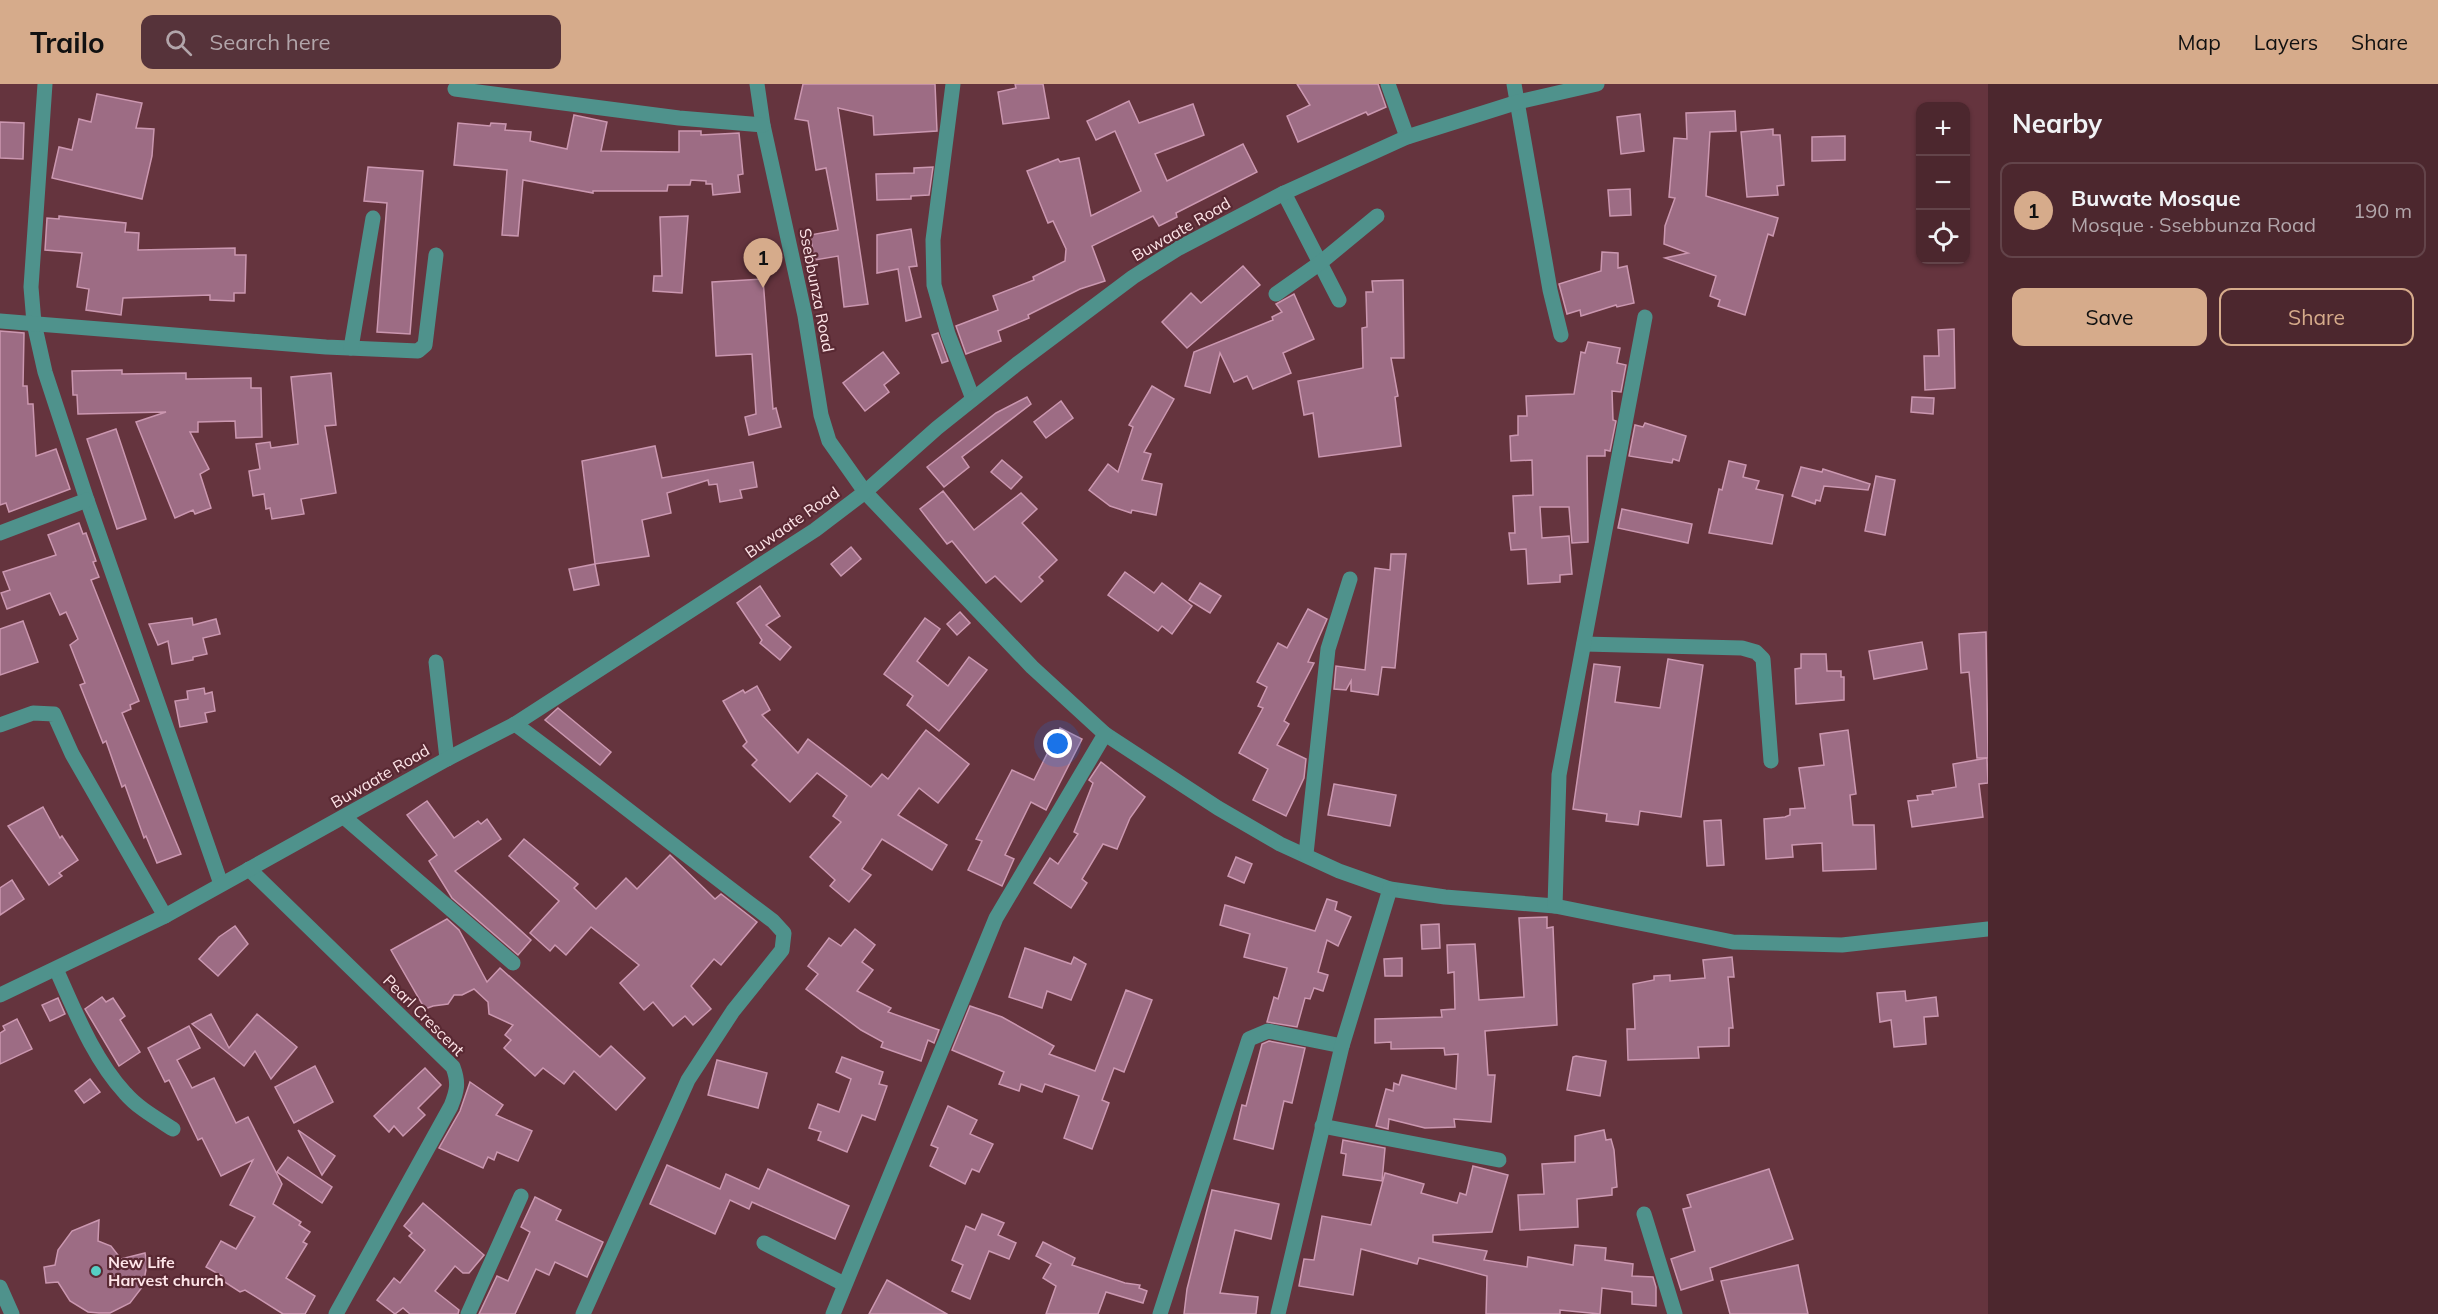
<!DOCTYPE html>
<meta charset="utf-8">
<style>
:root{--surface:#4c272e;--page:#56333a;--text:#f1f3f6;--muted:#b2a5aa;--line:#63444a;--accent:#d6ab8b}
body{margin:0;font-family:Mulish,sans-serif;background:var(--page);color:var(--text)}
.controls{position:absolute;right:18px;top:18px;display:grid;overflow:hidden;border-radius:12px;box-shadow:0 2px 4px #0004}
.controls button{width:54px;height:54px;display:grid;place-items:center;padding:0;border:0;border-bottom:2px solid var(--line);background:var(--surface);color:var(--text);font:30px sans-serif}
.you{position:absolute;left:1058px;top:660px;width:21px;height:21px;margin:-15px;border:4px solid #fff;border-radius:50%;background:#1a73e8;box-shadow:0 0 0 9px #1a73e833}
.badge{display:grid;place-items:center;width:39px;height:39px;border-radius:50%;background:var(--accent);color:#111;font-size:20px;font-weight:700}
.pin{position:absolute;translate:-50% -50px;filter:drop-shadow(0 2px 3px #0008)}
.pin::after{content:'';position:absolute;top:32px;width:21px;height:18px;background:inherit;clip-path:polygon(0 0,100% 0,50% 100%)}
.list{margin:0;padding:0;list-style:none}
h2{display:flex;justify-content:space-between;align-items:center;height:78px;margin:0;padding:0 24px;font-size:26px}
h2 small{font-size:20px;font-weight:400;color:var(--muted)}
.list li{display:grid;grid-template-columns:39px 1fr auto;gap:18px;align-items:center;box-sizing:border-box;height:96px;margin:0 12px 12px;padding:0 12px;border:2px solid var(--line);border-radius:12px}
.list b{display:block;font-size:22px;white-space:nowrap}
.list p{margin:0;font-size:20px;white-space:nowrap;color:var(--muted)}
.list em{font-size:20px;font-style:normal;color:var(--muted)}
.actions{display:flex;gap:12px;padding:18px 24px}
.actions a{flex:1;padding:14px 0;border:2px solid var(--accent);border-radius:12px;text-align:center;font-size:21px;color:var(--accent)}
.actions .main{background:var(--accent);color:#111}
.icon{flex:none;width:33px;height:33px;fill:none;stroke:currentColor;stroke-width:2;stroke-linecap:round;stroke-linejoin:round}
.map{position:relative;flex:none;width:1988px;height:1230px;overflow:hidden}
header{display:flex;align-items:center;gap:36px;box-sizing:border-box;height:84px;padding:0 30px;background:var(--accent);color:#111}
header strong{font-size:28px}
nav{display:flex;gap:33px;margin-inline-start:auto;font-size:21px}
.search{width:420px;height:54px;background:var(--page);display:flex;align-items:center;gap:15px;box-sizing:border-box;padding:0 21px;border-radius:12px;color:var(--muted);font-size:22px}
main{display:flex}
aside{flex:1;background:var(--surface)}
.map>svg:first-child{display:block}
.building{fill:#9d6c84;stroke:#cb97b0;stroke-width:1.5}
.lines{fill:none;stroke-linecap:round;stroke-linejoin:round}
.minor{stroke:#4f928c;stroke-width:15}
.poi-dot{fill:#56cec4;stroke:#592933;stroke-width:2}
.labels{text-anchor:middle;dominant-baseline:central;stroke-width:4.5;stroke-linejoin:round;paint-order:stroke}
.street-label{font-size:16px;fill:#fee4e8;stroke:#592933}
.poi-label{font-size:16px;font-weight:bold;fill:#fee4e8;stroke:#592933;text-anchor:start}
</style>
<header>
<strong>Trailo</strong>
<div class="search"><svg class="icon" aria-label="search" viewBox="0 0 24 24"><circle cx="10" cy="10" r="6"/><path d="M15 15l6 6"/></svg>Search here</div>
<nav><a>Map</a><a>Layers</a><a>Share</a></nav>
</header>
<main>
<div class="map">
<svg width="1988" height="1230" viewBox="0 0 1988 1230">
<rect width="100%" height="100%" fill="#65343e"/>
<g class="building">
<polygon points="803,0 935,0 937,47 874,51 873,32 838,24 868,220 844,223 838,172 815,176 810,151 838,146 826,84 816,86 808,37 795,35"/>
<polygon points="1015,0 1043,0 1049,34 1003,40 998,8 1016,4"/>
<polygon points="1297,0 1378,0 1386,23 1368,31 1366,28 1298,58 1287,32 1310,21"/>
<polygon points="97,10 142,19 136,44 154,45 152,72 142,115 52,94 59,63 72,66 79,35 91,38"/>
<polygon points="1129,17 1139,39 1193,20 1204,51 1155,70 1167,97 1243,60 1257,88 1176,129 1177,133 1159,142 1153,132 1092,162 1105,197 1080,205 1028,231 1029,234 998,247 1001,257 966,270 956,242 998,226 993,212 1034,196 1033,193 1065,177 1066,165 1053,137 1048,139 1027,87 1058,75 1060,78 1079,74 1091,132 1141,107 1115,47 1096,56 1087,37"/>
<polygon points="1735,27 1736,47 1710,48 1706,112 1778,134 1773,152 1768,150 1745,231 1718,222 1720,216 1710,212 1716,192 1665,174 1688,169 1664,160 1665,142 1675,114 1669,113 1674,54 1687,55 1686,29"/>
<polygon points="1640,30 1644,67 1621,70 1617,33"/>
<polygon points="574,31 607,38 601,67 679,68 679,47 701,47 701,51 739,49 743,90 738,91 740,108 713,111 712,100 706,100 706,97 691,96 690,101 668,101 667,107 593,107 593,109 523,96 518,152 502,151 507,86 454,81 458,39 490,42 491,39 506,40 505,46 531,48 530,57 567,65"/>
<polygon points="0,38 24,39 23,75 0,74"/>
<polygon points="1773,45 1773,51 1780,51 1784,101 1777,102 1778,111 1747,113 1741,48"/>
<polygon points="1845,52 1845,76 1812,77 1812,53"/>
<polygon points="368,83 423,87 410,250 377,248 387,119 364,117"/>
<polygon points="933,83 929,111 911,112 911,115 877,116 876,90 914,89 914,84"/>
<polygon points="1630,105 1631,131 1610,132 1608,106"/>
<polygon points="59,132 126,139 125,148 139,149 138,166 235,164 235,171 246,171 245,209 234,209 234,217 210,216 210,211 123,214 121,231 86,226 89,205 77,203 82,169 45,166 47,134 59,135"/>
<polygon points="688,132 682,209 653,207 654,192 662,192 660,133"/>
<polygon points="911,145 917,182 909,183 921,233 906,237 898,185 877,189 877,151"/>
<polygon points="1602,168 1618,169 1618,184 1627,182 1634,219 1617,223 1616,221 1581,232 1580,226 1567,230 1559,200 1601,187"/>
<polygon points="1243,182 1260,201 1187,264 1162,238 1191,209 1201,219"/>
<polygon points="763,195 773,325 776,324 781,343 749,351 745,333 756,330 752,270 716,272 712,198"/>
<polygon points="1403,196 1404,274 1391,274 1398,312 1395,313 1401,362 1319,373 1313,329 1304,331 1298,297 1363,284 1362,244 1367,243 1366,208 1373,208 1372,197"/>
<polygon points="1294,210 1314,255 1283,269 1291,289 1253,305 1247,292 1234,298 1220,269 1210,309 1185,302 1194,268 1273,236 1272,233 1282,228 1276,220"/>
<polygon points="1954,245 1955,304 1925,306 1924,272 1939,272 1938,246"/>
<polygon points="0,247 24,249 23,302 27,302 28,320 33,320 36,372 56,365 70,405 9,428 6,419 0,421"/>
<polygon points="938,249 948,277 942,279 932,251"/>
<polygon points="1588,258 1620,264 1617,279 1626,281 1621,308 1612,307 1613,336 1616,337 1610,367 1605,366 1605,372 1587,372 1588,458 1572,459 1569,423 1540,423 1542,454 1569,452 1572,490 1560,491 1560,498 1528,500 1526,465 1511,466 1509,449 1515,449 1513,412 1533,411 1532,376 1511,377 1510,352 1518,351 1518,332 1527,332 1526,312 1574,310 1581,268 1585,269"/>
<polygon points="883,268 899,289 884,301 889,308 865,327 843,299"/>
<polygon points="122,286 122,290 186,289 186,295 251,294 251,304 261,304 262,353 236,354 235,337 198,338 198,348 190,348 209,385 200,390 211,424 195,430 193,426 175,434 136,338 166,328 78,330 77,311 73,311 72,287"/>
<polygon points="331,289 336,341 325,342 336,409 301,415 304,430 272,435 270,424 266,425 264,410 253,412 249,387 260,385 256,360 270,358 271,364 298,360 291,293"/>
<polygon points="1152,302 1174,315 1144,368 1151,370 1142,396 1162,400 1156,431 1132,426 1131,429 1110,422 1089,406 1108,380 1118,388 1133,343 1129,341"/>
<polygon points="1027,313 1031,320 962,373 969,383 944,403 927,383 996,329"/>
<polygon points="1912,313 1934,314 1933,330 1911,328"/>
<polygon points="1061,317 1073,334 1046,354 1034,338"/>
<polygon points="1645,339 1686,352 1679,377 1673,375 1672,379 1629,372 1635,341 1643,343"/>
<polygon points="116,345 146,435 117,445 87,355"/>
<polygon points="655,362 662,394 753,378 757,403 740,406 742,414 720,418 717,400 709,401 708,396 667,409 671,429 642,436 649,472 595,480 582,377"/>
<polygon points="1002,376 1022,393 1011,405 991,388"/>
<polygon points="1729,377 1746,381 1743,393 1759,397 1756,405 1783,411 1772,460 1709,449 1719,405 1722,406"/>
<polygon points="1801,383 1822,388 1823,385 1870,400 1868,406 1824,402 1820,417 1816,416 1815,420 1792,412"/>
<polygon points="1876,392 1895,396 1885,451 1865,447"/>
<polygon points="943,407 974,446 1021,409 1037,425 1022,439 1057,476 1039,493 1043,497 1021,518 995,492 986,499 952,457 947,460 920,425"/>
<polygon points="1622,425 1692,440 1688,459 1618,444"/>
<polygon points="79,439 83,450 86,449 96,477 93,478 99,493 91,496 139,617 130,621 131,625 122,629 181,770 157,779 146,752 144,754 125,701 122,703 106,657 103,659 80,601 85,599 70,561 78,555 66,528 60,531 50,509 7,525 1,509 10,506 3,488 56,471 48,451"/>
<polygon points="851,463 861,475 841,492 831,480"/>
<polygon points="1391,470 1406,470 1395,584 1382,583 1378,611 1351,607 1351,597 1346,606 1334,605 1336,582 1365,586 1375,484 1390,486"/>
<polygon points="595,480 599,501 574,506 569,485"/>
<polygon points="1125,488 1154,509 1162,499 1192,522 1172,550 1162,542 1158,547 1108,511"/>
<polygon points="1200,499 1221,512 1210,529 1189,516"/>
<polygon points="760,502 780,532 766,541 791,563 780,576 760,559 762,556 737,519"/>
<polygon points="1308,525 1327,535 1308,578 1314,579 1284,637 1289,640 1277,661 1306,675 1304,694 1286,732 1253,716 1268,685 1239,669 1263,624 1258,622 1267,603 1257,598 1278,559 1287,564"/>
<polygon points="960,528 970,539 957,551 947,540"/>
<polygon points="192,534 193,541 216,535 220,550 203,554 207,570 193,573 193,576 172,580 168,557 158,561 149,540"/>
<polygon points="925,534 940,545 917,577 948,602 969,573 987,586 939,647 907,621 913,612 884,590"/>
<polygon points="23,537 38,578 0,591 0,545"/>
<polygon points="1986,548 1988,674 1977,674 1969,588 1961,589 1959,550"/>
<polygon points="1922,558 1927,585 1874,595 1869,567"/>
<polygon points="1801,570 1826,570 1827,587 1841,587 1841,593 1844,593 1844,616 1796,620 1795,585 1801,584"/>
<polygon points="1668,575 1703,581 1681,733 1640,727 1638,741 1606,737 1607,730 1573,725 1594,580 1620,583 1615,618 1660,624"/>
<polygon points="757,602 770,626 762,631 798,669 808,655 871,703 882,690 888,695 926,646 969,680 938,719 919,704 898,731 947,761 932,786 882,755 862,785 871,791 849,818 830,802 835,796 810,773 841,738 833,732 847,712 817,689 790,718 752,681 757,676 743,662 747,658 723,617 743,606 745,609"/>
<polygon points="204,604 205,610 212,608 215,627 205,629 207,638 180,643 175,617 188,615 187,607"/>
<polygon points="558,624 611,668 600,681 545,636"/>
<polygon points="1060,644 1082,655 1046,726 1031,718 1005,771 1014,775 1002,802 968,786 982,757 976,755 1012,686 1034,696"/>
<polygon points="1848,646 1856,710 1850,711 1853,741 1874,741 1876,785 1823,787 1822,759 1792,761 1793,773 1766,775 1764,735 1785,733 1790,731 1790,725 1805,724 1799,684 1824,681 1820,650"/>
<polygon points="1987,674 1988,699 1979,700 1983,733 1912,743 1908,717 1918,716 1917,712 1933,710 1932,707 1956,703 1953,680"/>
<polygon points="1101,678 1145,713 1130,734 1117,765 1103,760 1082,795 1087,799 1071,824 1034,799 1050,774 1058,780 1078,750 1074,748 1093,699 1089,696"/>
<polygon points="1334,700 1396,711 1390,742 1328,731"/>
<polygon points="427,717 454,754 478,737 481,740 487,735 501,755 455,787 531,856 518,871 452,814 429,777 437,771 407,731"/>
<polygon points="43,723 60,754 62,752 78,776 59,789 62,792 49,801 8,742"/>
<polygon points="1721,736 1724,781 1707,782 1704,737"/>
<polygon points="524,755 578,800 574,804 596,825 626,794 637,805 670,771 715,815 721,810 752,834 757,838 721,881 714,875 691,902 711,925 693,941 685,932 673,942 653,918 644,926 620,899 639,881 591,843 566,871 555,861 550,867 530,849 559,817 509,772"/>
<polygon points="1236,773 1252,780 1244,799 1228,792"/>
<polygon points="12,796 24,815 0,831 0,804"/>
<polygon points="1327,815 1337,818 1335,826 1351,833 1338,862 1327,856 1318,888 1328,891 1323,907 1314,904 1310,915 1305,914 1297,943 1267,938 1274,913 1278,915 1287,884 1244,873 1250,850 1220,841 1225,821 1315,847"/>
<polygon points="1547,833 1547,844 1553,843 1557,941 1485,947 1488,991 1495,991 1491,1038 1454,1035 1455,1043 1425,1044 1389,1035 1388,1045 1376,1042 1386,1005 1393,1007 1394,999 1399,1001 1402,991 1456,1005 1458,970 1445,971 1444,964 1391,965 1391,958 1375,959 1375,935 1442,933 1441,926 1455,925 1454,888 1448,889 1447,861 1475,860 1479,916 1524,913 1519,834"/>
<polygon points="447,835 459,846 487,898 500,884 600,973 611,962 645,994 616,1026 574,987 564,1000 543,984 535,992 504,964 511,956 505,951 513,941 489,930 488,918 474,905 462,911 454,911 448,920 433,922 425,925 391,866"/>
<polygon points="1439,840 1440,864 1422,865 1421,841"/>
<polygon points="235,842 248,860 218,892 199,875 219,853"/>
<polygon points="855,845 875,861 862,878 873,886 857,907 891,924 888,928 939,946 934,959 928,956 921,977 881,963 883,958 861,946 806,905 818,890 808,882 829,854 841,862"/>
<polygon points="1025,864 1071,880 1074,873 1086,880 1071,916 1047,907 1042,924 1009,913"/>
<polygon points="1732,873 1734,893 1728,893 1733,944 1729,944 1729,962 1698,963 1699,974 1628,976 1627,945 1635,945 1633,900 1654,896 1654,892 1670,891 1670,897 1705,894 1703,876"/>
<polygon points="1402,874 1402,892 1385,892 1384,875"/>
<polygon points="1126,906 1152,916 1124,988 1114,984 1102,1016 1109,1019 1092,1065 1064,1054 1079,1012 1045,1000 1042,1008 1021,1000 1019,1007 999,1000 1004,988 952,966 970,922 1002,933 1054,962 1049,970 1095,987"/>
<polygon points="1905,907 1906,917 1936,913 1938,932 1924,933 1926,960 1894,963 1891,936 1880,938 1877,909"/>
<polygon points="102,913 106,918 113,914 125,932 120,936 140,968 119,982 85,925"/>
<polygon points="58,914 65,930 50,937 42,921"/>
<polygon points="211,930 229,964 257,930 297,963 271,995 255,967 244,982 192,940"/>
<polygon points="17,935 32,965 0,980 0,949 5,946 3,942"/>
<polygon points="189,942 200,964 177,976 192,1004 214,994 236,1039 248,1033 282,1100 273,1120 301,1138 299,1141 310,1148 303,1158 307,1160 286,1194 315,1212 305,1230 283,1230 245,1206 240,1208 220,1195 222,1192 206,1183 221,1157 236,1165 255,1133 230,1121 253,1076 221,1092 202,1054 198,1056 169,996 165,998 148,964"/>
<polygon points="1269,957 1305,964 1292,1019 1284,1017 1273,1065 1234,1055 1242,1021 1246,1022 1262,960"/>
<polygon points="1576,972 1606,977 1600,1012 1567,1006 1573,973"/>
<polygon points="842,973 883,988 879,1000 887,1002 875,1036 862,1031 847,1068 818,1056 821,1048 809,1044 818,1020 839,1028 851,995 836,988"/>
<polygon points="717,976 767,989 758,1024 708,1011"/>
<polygon points="315,982 333,1018 294,1039 275,1003"/>
<polygon points="425,984 441,1001 418,1024 425,1031 403,1052 394,1042 389,1048 374,1032"/>
<polygon points="90,995 100,1008 84,1019 75,1007"/>
<polygon points="470,998 503,1021 496,1031 532,1047 518,1077 497,1068 494,1076 488,1073 483,1084 439,1064 460,1027"/>
<polygon points="948,1022 977,1036 970,1050 993,1060 979,1088 972,1085 965,1100 930,1082 938,1064 931,1061"/>
<polygon points="298,1046 335,1072 322,1091"/>
<polygon points="1604,1046 1606,1056 1611,1055 1614,1066 1617,1103 1612,1104 1612,1111 1577,1115 1578,1143 1520,1146 1518,1111 1544,1110 1542,1080 1575,1078 1575,1052"/>
<polygon points="1343,1056 1385,1064 1382,1097 1343,1091 1346,1070 1341,1069"/>
<polygon points="288,1073 332,1103 322,1119 277,1088"/>
<polygon points="667,1081 720,1105 726,1090 759,1105 768,1085 849,1122 835,1155 752,1118 749,1125 730,1116 715,1150 650,1120"/>
<polygon points="1473,1082 1508,1091 1492,1148 1433,1151 1433,1158 1487,1167 1484,1176 1527,1183 1528,1173 1573,1181 1575,1161 1606,1164 1605,1176 1633,1180 1632,1192 1653,1193 1656,1203 1656,1222 1632,1220 1632,1208 1602,1204 1600,1230 1560,1226 1560,1230 1486,1230 1487,1192 1419,1174 1417,1180 1361,1165 1353,1211 1299,1202 1304,1175 1314,1176 1322,1132 1371,1141 1385,1089 1424,1100 1421,1109 1457,1119 1460,1109 1466,1111"/>
<polygon points="1769,1085 1793,1155 1710,1184 1713,1196 1681,1206 1671,1175 1695,1167 1683,1125 1691,1123 1687,1111"/>
<polygon points="1212,1106 1279,1120 1271,1155 1235,1146 1220,1209 1258,1213 1256,1230 1184,1230 1187,1205"/>
<polygon points="535,1113 561,1126 556,1136 603,1158 587,1193 555,1178 549,1191 536,1185 515,1230 479,1230 497,1192 508,1197 530,1148 521,1143"/>
<polygon points="423,1119 484,1171 469,1189 463,1189 455,1182 435,1207 459,1226 458,1230 410,1230 403,1224 395,1230 377,1216 394,1194 400,1199 425,1166 409,1152 412,1149 404,1142"/>
<polygon points="982,1130 1004,1139 998,1151 1016,1159 1009,1175 989,1167 970,1215 952,1207 963,1181 952,1176 966,1142 975,1146"/>
<polygon points="99,1136 98,1157 111,1162 121,1175 145,1169 147,1180 143,1202 130,1219 110,1229 99,1229 88,1228 70,1217 58,1198 46,1199 44,1183 55,1181 58,1166 72,1147"/>
<polygon points="1043,1158 1075,1174 1072,1181 1125,1199 1140,1201 1139,1204 1147,1207 1143,1219 1106,1208 1098,1230 1046,1230 1056,1202 1043,1194 1051,1180 1036,1172"/>
<polygon points="1798,1181 1808,1230 1730,1230 1721,1197"/>
<polygon points="887,1196 947,1230 869,1230"/>
</g>
<g class="lines">
<g class="minor">
<polyline points="45,0 31,203 34,239 45,288 87,416 221,800"/>
<polyline points="757,0 763,41 805,232 821,331 829,357 865,408 1032,583 1105,650 1218,724 1280,760 1339,787 1390,805 1445,813 1555,822 1733,858 1842,861 1988,845"/>
<polyline points="953,0 933,156 934,201 948,250 973,315"/>
<polyline points="1388,0 1407,53"/>
<polyline points="1514,0 1550,206 1561,251"/>
<polyline points="455,5 679,34 763,41"/>
<polyline points="1284,109 1339,216"/>
<polyline points="1276,210 1320,179 1377,132"/>
<polyline points="0,237 326,263 418,267 425,261 436,171"/>
<polyline points="351,264 373,134"/>
<polyline points="0,449 87,416"/>
<polyline points="1584,560 1742,564 1756,568 1763,575 1771,677"/>
<polyline points="436,578 447,675"/>
<path d="M515 640C602 704 686 772 773 837L784 849 782 866 733 927 688 996 583 1230"/>
<polyline points="0,641 33,629 54,630 72,670 165,832"/>
<polyline points="344,733 513,879"/>
<polyline points="1306,770 1328,565 1350,495"/>
<path d="M249 785 453 983C459 999 457 1007 451 1022L336 1230"/>
<polyline points="1555,822 1559,691 1645,233"/>
<path d="M56 885C75 927 93 974 125 1009 138 1024 156 1034 173 1045"/>
<polyline points="0,911 165,832 447,675 515,640 815,446 865,408 937,344 1017,280 1133,193 1179,164 1284,109 1407,53 1518,18 1597,0"/>
<polyline points="1322,1042 1499,1076"/>
<polyline points="1644,1130 1675,1230"/>
<polyline points="764,1159 844,1200"/>
<polyline points="0,1203 12,1230"/>
<polyline points="468,1230 521,1112"/>
<polyline points="833,1230 996,834 1105,650"/>
<polyline points="1160,1230 1249,955 1268,947 1342,962"/>
<polyline points="1278,1230 1342,962 1390,805"/>
</g>
</g>
<circle class="poi-dot" cx="96" cy="1187" r="6"/>
<g class="labels">
<g class="street-label">
<text transform="translate(1181 145) rotate(-30)">Buwaate Road</text>
<text transform="translate(817 206) rotate(79)">Ssebbunza Road</text>
<text transform="translate(792 438) rotate(-35)">Buwaate Road</text>
<text transform="translate(380 692) rotate(-30)">Buwaate Road</text>
<text transform="translate(424 931) rotate(45)">Pearl Crescent</text>
</g>
<g class="poi-label">
<text x="108" y="1178">New Life<tspan x="108" dy="18">Harvest church</tspan></text>
</g>
</g>
</svg>
<div class="controls">
<button>+</button>
<button>−</button>
<button><svg class="icon" aria-label="locate" viewBox="0 0 24 24"><circle cx="12" cy="12" r="6"/><path d="M12 2v4M12 18v4M2 12h4M18 12h4"/></svg></button>
</div>
<div class="you"></div>
<div class="pin badge" style="left:763px;top:204px">1</div>
</div>
<aside>
<h2>Nearby<small></small></h2>
<ul class="list">
<li><span class="badge">1</span><div><b>Buwate Mosque</b><p>Mosque · Ssebbunza Road</p></div><em>190 m</em></li>
</ul>
<div class="actions"><a class="main">Save</a><a>Share</a></div>
</aside>
</main>
